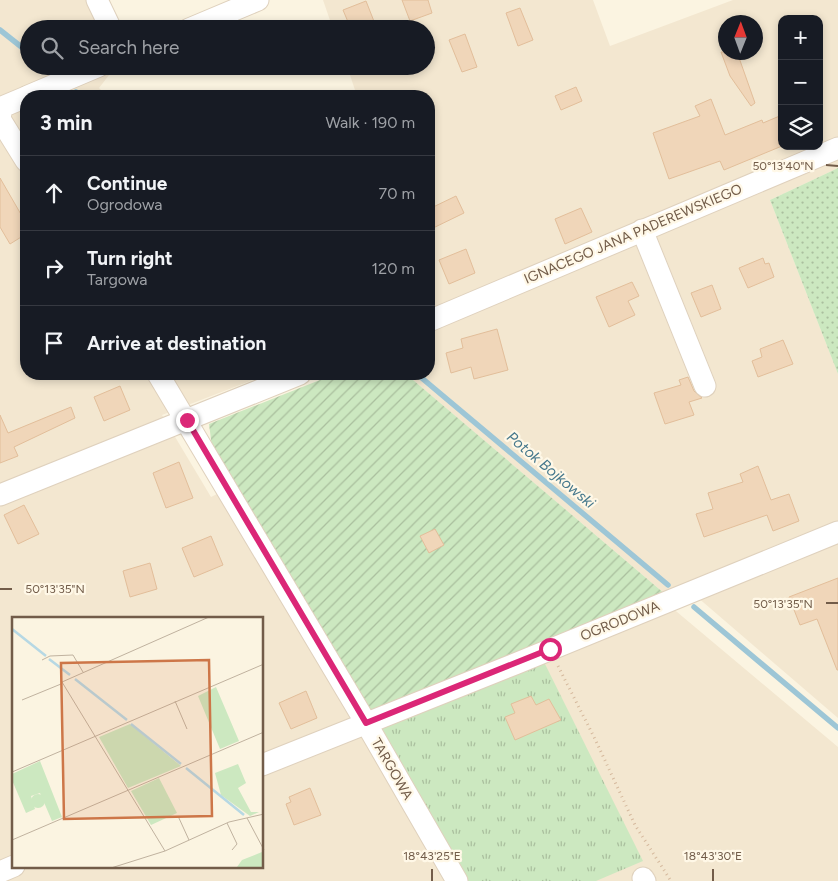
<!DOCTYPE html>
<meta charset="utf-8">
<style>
:root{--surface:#171b24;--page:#20242c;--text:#f1f3f6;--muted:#9ea1a6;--line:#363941}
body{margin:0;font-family:Figtree,sans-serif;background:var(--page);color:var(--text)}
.controls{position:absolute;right:15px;top:15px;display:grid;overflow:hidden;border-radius:10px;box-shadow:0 2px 8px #0003}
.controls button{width:45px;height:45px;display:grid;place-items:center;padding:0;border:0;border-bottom:1px solid var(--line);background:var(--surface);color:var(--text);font:25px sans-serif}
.compass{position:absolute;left:718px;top:15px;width:45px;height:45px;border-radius:50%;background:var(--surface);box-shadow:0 2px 8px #0003;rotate:1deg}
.stop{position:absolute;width:15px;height:15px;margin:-11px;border:4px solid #db2777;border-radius:50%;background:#fff}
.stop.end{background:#db2777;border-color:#fff;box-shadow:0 1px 5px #0008}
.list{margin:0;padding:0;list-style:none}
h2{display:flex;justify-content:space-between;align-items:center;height:65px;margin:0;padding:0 20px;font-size:21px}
h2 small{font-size:16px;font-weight:400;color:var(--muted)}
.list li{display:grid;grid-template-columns:32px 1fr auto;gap:15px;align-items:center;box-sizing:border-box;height:75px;padding:0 20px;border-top:1px solid var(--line)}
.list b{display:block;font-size:19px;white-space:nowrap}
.list p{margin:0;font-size:16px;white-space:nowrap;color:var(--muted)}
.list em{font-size:16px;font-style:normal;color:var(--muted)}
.icon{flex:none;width:28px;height:28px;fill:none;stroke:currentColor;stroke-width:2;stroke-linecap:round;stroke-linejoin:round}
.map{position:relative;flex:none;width:838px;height:881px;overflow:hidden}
.search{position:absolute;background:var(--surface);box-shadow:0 2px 8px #0003;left:20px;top:20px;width:415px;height:55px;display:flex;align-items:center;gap:12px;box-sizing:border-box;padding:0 18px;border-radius:28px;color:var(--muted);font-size:19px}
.panel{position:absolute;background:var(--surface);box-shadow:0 2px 8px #0003;left:20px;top:90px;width:415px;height:290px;border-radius:20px}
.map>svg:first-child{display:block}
.residential{fill:#f3e7d0;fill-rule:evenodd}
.grass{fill:url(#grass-dots)}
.park{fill:url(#park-tufts)}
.garden{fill:url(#garden-furrows)}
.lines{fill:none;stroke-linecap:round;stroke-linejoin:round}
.stream{stroke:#9dc6d6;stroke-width:5.5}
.building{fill:#f0d6b9;stroke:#e2be9a}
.minor-casing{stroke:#dfd1bd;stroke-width:23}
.path{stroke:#d5b99d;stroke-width:3;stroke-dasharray:1 4;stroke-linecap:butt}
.minor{stroke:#fff;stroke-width:21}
.route{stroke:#db2777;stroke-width:6}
.ticks{fill:none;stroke:#725c49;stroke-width:2}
.labels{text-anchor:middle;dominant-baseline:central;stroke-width:4.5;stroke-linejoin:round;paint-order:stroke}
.street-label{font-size:14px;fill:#725c49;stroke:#fff8e7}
.water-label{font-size:15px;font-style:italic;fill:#46788c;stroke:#fff8e7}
.inset-river{fill:none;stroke:#b6d8e4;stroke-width:2.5}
.inset-road{fill:none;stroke:#c0b29f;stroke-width:1}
.view{fill:#cd7648;fill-opacity:0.15;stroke:#cd7648;stroke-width:2.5}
.inset-edge{fill:none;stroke:#725c49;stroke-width:2.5}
.ticks-label{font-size:12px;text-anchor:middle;fill:#725c49;stroke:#fff8e7;stroke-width:4.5;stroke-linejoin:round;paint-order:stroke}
</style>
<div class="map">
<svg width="838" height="881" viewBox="0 0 838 881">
<defs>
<pattern id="grass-dots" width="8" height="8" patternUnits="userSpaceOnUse" patternTransform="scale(1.25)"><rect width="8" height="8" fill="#cce8c0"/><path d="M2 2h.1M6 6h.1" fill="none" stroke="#aabf9e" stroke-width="1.8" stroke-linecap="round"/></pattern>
<pattern id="park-tufts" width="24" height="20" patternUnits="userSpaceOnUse" patternTransform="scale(1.25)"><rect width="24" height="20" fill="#cce8c0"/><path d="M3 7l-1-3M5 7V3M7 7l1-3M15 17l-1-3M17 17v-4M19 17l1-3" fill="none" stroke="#aabf9e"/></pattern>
<pattern id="garden-furrows" width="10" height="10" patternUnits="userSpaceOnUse" patternTransform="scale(1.25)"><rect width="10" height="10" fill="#cce8c0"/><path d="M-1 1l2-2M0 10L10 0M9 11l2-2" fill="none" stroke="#aabf9e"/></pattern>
</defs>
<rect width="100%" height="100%" fill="#fbf4e1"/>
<g class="residential">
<path d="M0 0H106L121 29H29V66H116L99 88 107 96H26V374H268L162 415 211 497 235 485 658 596 838 747V881H0ZM14 618H262V867H14Z"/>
<path d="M323 0H593L610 46 733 0H838V168L770 200 838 374V718L682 584 665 594 406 374H429V96H357L347 66H426V29H333ZM782 19H819V146H782ZM726 22H756V52H726Z"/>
</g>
<polygon class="grass" points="838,168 838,374 770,200"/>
<polygon class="park" points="544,662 643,861 596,881 468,881 381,729"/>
<polygon class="garden" points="335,374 406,374 665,594 369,713 212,447 209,424"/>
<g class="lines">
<g class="stream">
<polyline points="0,30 29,53"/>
<polyline points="44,66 50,71"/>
<polyline points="76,92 81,96"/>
<polyline points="417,374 668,585"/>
<polyline points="694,607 838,728"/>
</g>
</g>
<g class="building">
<polygon points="402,0 428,0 432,13 410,21"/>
<polygon points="366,1 377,29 351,29 343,10"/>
<polygon points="520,8 533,40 518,46 506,13"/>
<polygon points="465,34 477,67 462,72 449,40"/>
<polygon points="721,52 737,52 755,103 751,106 730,76"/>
<polygon points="576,87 582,101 561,110 555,96"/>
<polygon points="711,99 725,135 762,120 763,123 782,115 782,146 724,170 720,161 669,179 653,133 700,116 695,106"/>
<polygon points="0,178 26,223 26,234 10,244 0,227"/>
<polygon points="456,196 464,213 429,230 429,209"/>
<polygon points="581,208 592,232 565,244 555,219"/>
<polygon points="466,249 475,273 449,284 439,260"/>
<polygon points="763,258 765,264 769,263 774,277 748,288 739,268"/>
<polygon points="632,282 639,296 628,301 635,315 609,327 596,297"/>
<polygon points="712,285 721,309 701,317 691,293"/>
<polygon points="497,329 508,370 474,379 471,367 451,373 446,353 463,348 461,339"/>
<polygon points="783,340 793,364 758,377 752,361 762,357 760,349"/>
<polygon points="688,377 694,391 702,398 689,402 694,415 665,424 654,393 681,385 679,380"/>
<polygon points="120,386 130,410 104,421 94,397"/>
<polygon points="71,407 75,418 14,447 18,456 0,463 0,415 8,433"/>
<polygon points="179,462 193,498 166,508 153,473"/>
<polygon points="758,466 771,500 789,494 799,521 773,531 767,515 704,537 696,514 713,509 708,493 743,482 740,474"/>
<polygon points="24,505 39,534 18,544 4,515"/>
<polygon points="435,529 444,545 429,553 420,536"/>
<polygon points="211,536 223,565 194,577 182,548"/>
<polygon points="150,563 157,589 130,597 123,571"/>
<polygon points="838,578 838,670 837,670 817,619 800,625 789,597"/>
<polygon points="306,691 317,718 291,729 279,703"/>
<polygon points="531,696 536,705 549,699 561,720 515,740 505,717 515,713 511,704"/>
<polygon points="310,788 321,815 294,825 286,804 291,802 289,797"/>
</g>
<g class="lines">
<g class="minor-casing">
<g id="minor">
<polyline points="97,0 111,29"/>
<polyline points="189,29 258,0"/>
<polyline points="28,96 99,66"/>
<polyline points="26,97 2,107 0,119 26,161"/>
<polyline points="642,230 705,386"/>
<polyline points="429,321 838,148"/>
<polyline points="158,374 366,723 457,881"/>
<polyline points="0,495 300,374"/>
<polyline points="262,765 515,664 838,532"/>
<polyline points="0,872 14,866"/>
<polyline points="643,878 645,881"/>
</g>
</g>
<polyline class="path" points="558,666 595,739 635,825 671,881"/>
<use href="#minor" class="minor"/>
</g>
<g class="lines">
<polyline class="route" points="187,420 366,723 550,649"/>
</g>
<path class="ticks" d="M826 165 838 166M0 589H12M826 603H838M432 881V869M713 881V869"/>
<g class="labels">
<g class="street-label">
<text transform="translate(633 234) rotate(-23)">IGNACEGO JANA PADEREWSKIEGO</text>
<text transform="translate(620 621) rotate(-22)">OGRODOWA</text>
<text transform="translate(392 769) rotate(60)">TARGOWA</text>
</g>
<g class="water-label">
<text transform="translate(551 470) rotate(40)">Potok Bojkowski</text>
</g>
</g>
<g transform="translate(12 617)">
<rect width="251" height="251" fill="#fbf4e1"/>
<path d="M204 70 227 124 208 132 186 79ZM28 144 50 200 40 204 28 176 19 179 23 192 14 196 0 163V157ZM226 147 234 166 226 171 239 195H247L238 199 209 178 203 156ZM250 235 251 251 225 250 230 243Z" fill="#cce8c0"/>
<path d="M19 184a7 7 0 1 1 14 0a7 7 0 1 1-14 0Z" fill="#cce8c0"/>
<path d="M147 161 165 196 139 208 119 174Z" fill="#cce8c0"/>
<path d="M118 107 169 149 116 171 87 120Z" fill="#cce8c0"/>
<path class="inset-river" d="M0 12 34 39M37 42 58 58M63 62 115 103M119 107 169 147M174 151 232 198"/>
<path class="inset-road" d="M30 43 38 39 61 38 71 55M10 83 49 67M163 84 175 112M0 155 252 47M166 199 177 223M235 201 252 233M215 206 225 227 220 233M0 223 252 115M153 234 50 65 197 0M99 251 153 234 217 205 252 197"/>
<path class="view" d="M197 43 200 199 52 202 49 46Z"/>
<rect width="251" height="251" class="inset-edge"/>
</g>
<g class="ticks-label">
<text x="783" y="170">50°13'40"N</text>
<text x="55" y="593">50°13'35"N</text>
<text x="783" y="608">50°13'35"N</text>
<text x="432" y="860">18°43'25"E</text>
<text x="713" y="860">18°43'30"E</text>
</g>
</svg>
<div class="controls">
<button>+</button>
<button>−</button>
<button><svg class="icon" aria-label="layers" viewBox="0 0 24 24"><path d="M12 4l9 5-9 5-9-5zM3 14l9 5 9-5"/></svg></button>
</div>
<svg class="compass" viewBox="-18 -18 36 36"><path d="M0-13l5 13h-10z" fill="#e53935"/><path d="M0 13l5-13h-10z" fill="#9ea1a6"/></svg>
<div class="stop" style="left:550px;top:649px"></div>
<div class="stop end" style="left:187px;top:420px"></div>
<div class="search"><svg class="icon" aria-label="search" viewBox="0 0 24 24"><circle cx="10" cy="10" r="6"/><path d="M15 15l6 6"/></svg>Search here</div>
<section class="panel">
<h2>3 min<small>Walk · 190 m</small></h2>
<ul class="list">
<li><svg class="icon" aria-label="ahead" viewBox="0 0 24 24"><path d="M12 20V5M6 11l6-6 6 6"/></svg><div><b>Continue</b><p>Ogrodowa</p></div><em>70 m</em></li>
<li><svg class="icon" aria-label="right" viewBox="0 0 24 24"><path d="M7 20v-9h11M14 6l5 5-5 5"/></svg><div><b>Turn right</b><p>Targowa</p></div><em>120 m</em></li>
<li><svg class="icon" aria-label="arrive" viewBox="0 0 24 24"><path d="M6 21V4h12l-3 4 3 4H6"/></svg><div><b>Arrive at destination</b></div></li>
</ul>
</section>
</div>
